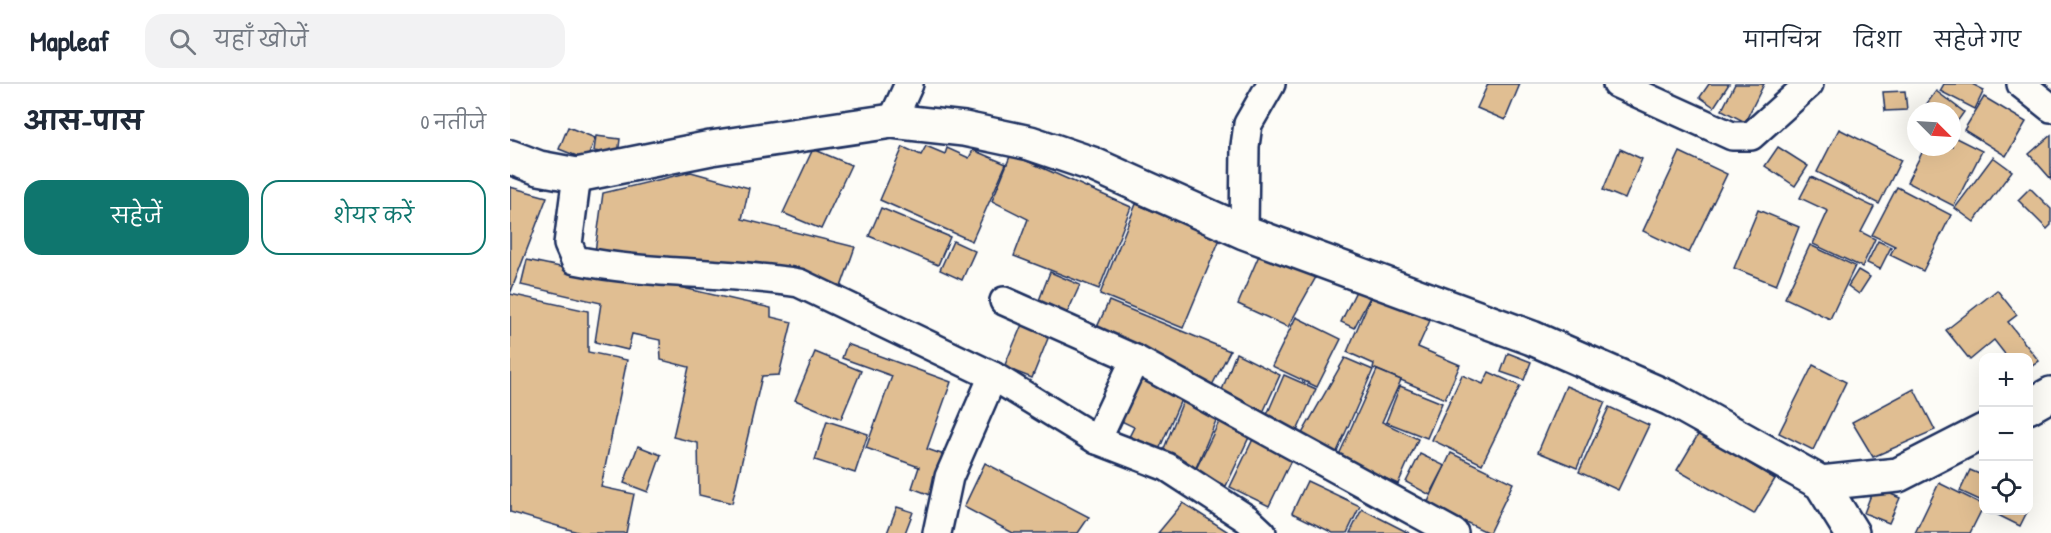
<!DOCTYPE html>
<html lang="hi">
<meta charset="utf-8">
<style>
:root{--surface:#fff;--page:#f2f2f3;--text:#1f2937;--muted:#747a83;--line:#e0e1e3;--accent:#0f766e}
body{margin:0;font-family:"Patrick Hand","Playpen Sans Deva",sans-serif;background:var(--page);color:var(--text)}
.controls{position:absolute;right:18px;bottom:18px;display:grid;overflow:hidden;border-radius:12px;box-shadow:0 6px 24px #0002}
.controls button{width:54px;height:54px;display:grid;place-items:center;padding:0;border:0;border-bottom:2px solid var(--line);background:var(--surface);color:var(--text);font:30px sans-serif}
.compass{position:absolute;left:1397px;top:18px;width:54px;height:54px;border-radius:50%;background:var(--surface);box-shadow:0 6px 24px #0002;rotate:114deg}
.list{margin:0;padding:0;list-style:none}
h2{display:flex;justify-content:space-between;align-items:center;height:78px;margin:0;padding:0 24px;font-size:26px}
h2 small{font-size:20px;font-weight:400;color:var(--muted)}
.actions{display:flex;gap:12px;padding:18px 24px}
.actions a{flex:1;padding:14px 0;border:2px solid var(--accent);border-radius:18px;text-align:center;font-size:21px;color:var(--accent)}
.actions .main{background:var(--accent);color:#fff}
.icon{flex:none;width:33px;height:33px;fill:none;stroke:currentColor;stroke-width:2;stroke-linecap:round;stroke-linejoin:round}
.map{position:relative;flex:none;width:1541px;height:449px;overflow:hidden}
header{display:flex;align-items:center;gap:36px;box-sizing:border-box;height:84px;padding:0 30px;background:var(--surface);border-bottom:2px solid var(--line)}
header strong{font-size:28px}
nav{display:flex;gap:33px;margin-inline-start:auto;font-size:21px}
.search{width:420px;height:54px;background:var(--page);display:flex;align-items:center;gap:15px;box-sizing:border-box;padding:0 21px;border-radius:18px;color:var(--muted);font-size:22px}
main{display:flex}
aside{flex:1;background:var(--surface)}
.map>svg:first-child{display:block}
.building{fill:#e0be92;stroke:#1b2f5e;stroke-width:1.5}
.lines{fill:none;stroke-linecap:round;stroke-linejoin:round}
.minor-casing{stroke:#1b2f5e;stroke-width:32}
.tertiary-casing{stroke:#1b2f5e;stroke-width:38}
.secondary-casing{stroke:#1b2f5e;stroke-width:38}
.minor{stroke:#fdfcf7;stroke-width:27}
.tertiary{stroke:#fdfcf7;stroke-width:33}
.secondary{stroke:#fdfcf7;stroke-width:33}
</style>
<header>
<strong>Mapleaf</strong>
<div class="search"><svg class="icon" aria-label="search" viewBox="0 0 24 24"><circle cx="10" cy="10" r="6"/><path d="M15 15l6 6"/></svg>यहाँ खोजें</div>
<nav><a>मानचित्र</a><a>दिशा</a><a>सहेजे गए</a></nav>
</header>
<main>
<aside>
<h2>आस-पास<small>0 नतीजे</small></h2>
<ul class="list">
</ul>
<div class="actions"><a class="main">सहेजें</a><a>शेयर करें</a></div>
</aside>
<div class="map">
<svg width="1541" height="449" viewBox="0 0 1541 449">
<rect width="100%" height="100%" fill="#fdfcf7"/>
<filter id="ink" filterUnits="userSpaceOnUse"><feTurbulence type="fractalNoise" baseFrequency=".0167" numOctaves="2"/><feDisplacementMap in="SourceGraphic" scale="12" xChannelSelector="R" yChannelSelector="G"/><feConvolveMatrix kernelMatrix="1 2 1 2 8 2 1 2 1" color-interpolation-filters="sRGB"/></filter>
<g filter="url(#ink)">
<g class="building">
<polygon points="978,0 1010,0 995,36 967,24"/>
<polygon points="1199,0 1219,0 1204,23 1190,13"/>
<polygon points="1225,0 1254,0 1235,38 1212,26"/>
<polygon points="1434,0 1462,0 1474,6 1465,25 1430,7"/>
<polygon points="1395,7 1397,26 1375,27 1373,8"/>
<polygon points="1426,7 1454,28 1442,45 1442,27 1416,27 1413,25"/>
<polygon points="1474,13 1516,38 1496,72 1454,46"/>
<polygon points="58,43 85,54 77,76 49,65"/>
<polygon points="1329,45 1391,76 1369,120 1307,88"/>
<polygon points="1541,51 1541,95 1519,70"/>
<polygon points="86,52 110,55 108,71 84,67"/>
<polygon points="1442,52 1472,67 1444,122 1397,98 1415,63 1442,63"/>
<polygon points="416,62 435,70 437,64 459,74 463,66 496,80 462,157 370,116 393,63 411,71"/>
<polygon points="1268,63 1298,82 1285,102 1255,82"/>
<polygon points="303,65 341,81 311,145 273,129"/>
<polygon points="1110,65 1132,75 1115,115 1093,106"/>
<polygon points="1170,68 1217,90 1179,169 1133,147"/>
<polygon points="501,70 621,123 589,205 504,172 518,135 482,117"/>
<polygon points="1483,73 1502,87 1464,138 1445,124"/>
<polygon points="181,88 239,104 232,135 345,163 331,203 293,194 85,168 93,109"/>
<polygon points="1301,93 1364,123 1351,148 1365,155 1352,183 1303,160 1318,127 1290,114"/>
<polygon points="0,103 37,113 0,210 78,227 78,268 117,276 91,403 124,410 116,449 71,449 0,428"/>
<polygon points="1387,103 1441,131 1413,187 1380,171 1385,162 1362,151"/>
<polygon points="1520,104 1541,125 1541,141 1537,145 1508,116"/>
<polygon points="626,120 710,155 673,244 590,210"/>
<polygon points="371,124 440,153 428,181 359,152"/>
<polygon points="1248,126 1289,143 1266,201 1224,184"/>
<polygon points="443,157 465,167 452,196 430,186"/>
<polygon points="1368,157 1381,163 1370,185 1357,179"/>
<polygon points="1300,161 1345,182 1320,235 1275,214"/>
<polygon points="750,169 806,193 778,243 728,220"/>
<polygon points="17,176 126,199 147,198 261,224 261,233 282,238 269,291 252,292 222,419 189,411 188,359 163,353 179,283 151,276 150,256 122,250 118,266 85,258 91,219 11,201"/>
<polygon points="1348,186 1360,193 1349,210 1338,202"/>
<polygon points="540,188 570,201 554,236 526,224"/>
<polygon points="847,205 861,211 844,244 831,238"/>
<polygon points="864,206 922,232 908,263 950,281 935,315 863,284 864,280 837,268"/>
<polygon points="1487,206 1507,231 1498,238 1529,277 1518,285 1518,274 1498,274 1484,256 1460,276 1436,246"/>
<polygon points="599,217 720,267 700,305 583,252"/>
<polygon points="516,231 543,242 522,294 494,283"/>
<polygon points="786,233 831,255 807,303 762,282"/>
<polygon points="337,260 441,298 417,365 446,375 431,415 402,404 409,383 356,364 382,292 332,274"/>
<polygon points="305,268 351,287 331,335 285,316"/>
<polygon points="726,269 770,291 751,333 709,314"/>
<polygon points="998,269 1021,278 1014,296 991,288"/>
<polygon points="835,274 863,286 826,370 789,355"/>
<polygon points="1303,281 1336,298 1303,366 1269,349"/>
<polygon points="867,286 891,296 872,338 908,355 888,400 828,373"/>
<polygon points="629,287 673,311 648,368 618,355 624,343 605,334"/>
<polygon points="979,288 1010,302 972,380 922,356 952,291 973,300"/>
<polygon points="774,291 806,305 787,347 756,333"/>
<polygon points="890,302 932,319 917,354 876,338"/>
<polygon points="1056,302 1095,318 1067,384 1028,368"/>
<polygon points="1404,305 1425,346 1363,373 1342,338"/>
<polygon points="673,317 708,332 685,386 651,372"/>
<polygon points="1099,323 1139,341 1108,406 1069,388"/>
<polygon points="711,334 741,349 716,402 685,387"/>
<polygon points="317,337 358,350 345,389 305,376"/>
<polygon points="1189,349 1265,395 1244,430 1167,386"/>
<polygon points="745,351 784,370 759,422 720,403"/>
<polygon points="128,362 151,371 138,408 114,399"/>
<polygon points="941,369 1003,399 979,449 917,420"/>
<polygon points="910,370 935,382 920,411 896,398"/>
<polygon points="475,379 579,433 568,449 503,449 454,423"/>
<polygon points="1460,386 1474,392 1474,418 1450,407"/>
<polygon points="797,397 850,422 837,449 823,449 782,429"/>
<polygon points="1429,399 1474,421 1460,449 1405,449"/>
<polygon points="1364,403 1390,414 1379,439 1354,429"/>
<polygon points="673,419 720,449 648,449"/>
<polygon points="387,423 403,428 395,449 377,449"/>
<polygon points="852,425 899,449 840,449"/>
<polygon points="1478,426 1488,428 1488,426 1518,426 1510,442"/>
</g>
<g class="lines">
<g class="minor-casing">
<g id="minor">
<polyline points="1107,0 1222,52 1241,52 1299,0"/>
<polyline points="1511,0 1541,24"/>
<polyline points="382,37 399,0"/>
<path d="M67 91 58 160 65 176C139 191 215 187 289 199L483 292 587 356 657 383 737 435 752 449"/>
<polyline points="734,148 735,62 738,40 761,0"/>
<polyline points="494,217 625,275 944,449"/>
<polyline points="587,356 625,275"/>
<polyline points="427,449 439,393 483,292"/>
</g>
</g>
<g class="tertiary-casing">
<g id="tertiary">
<polyline points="1518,323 1541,310"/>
<polyline points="1311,399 1388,391 1474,347"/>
</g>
</g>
<g class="secondary-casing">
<polyline id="secondary" points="0,73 29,84 67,91 201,64 382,37 454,45 520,59 582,80 734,148 1022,254 1161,315 1311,399 1342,449"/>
</g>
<use href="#minor" class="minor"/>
<use href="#tertiary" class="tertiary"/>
<use href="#secondary" class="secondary"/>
</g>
</g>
</svg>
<div class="controls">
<button>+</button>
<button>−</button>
<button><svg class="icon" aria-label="locate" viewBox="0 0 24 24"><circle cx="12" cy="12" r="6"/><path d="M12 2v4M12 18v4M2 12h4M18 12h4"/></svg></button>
</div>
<svg class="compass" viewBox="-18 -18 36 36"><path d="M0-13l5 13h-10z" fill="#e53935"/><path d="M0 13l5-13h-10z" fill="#747a83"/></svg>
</div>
</main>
